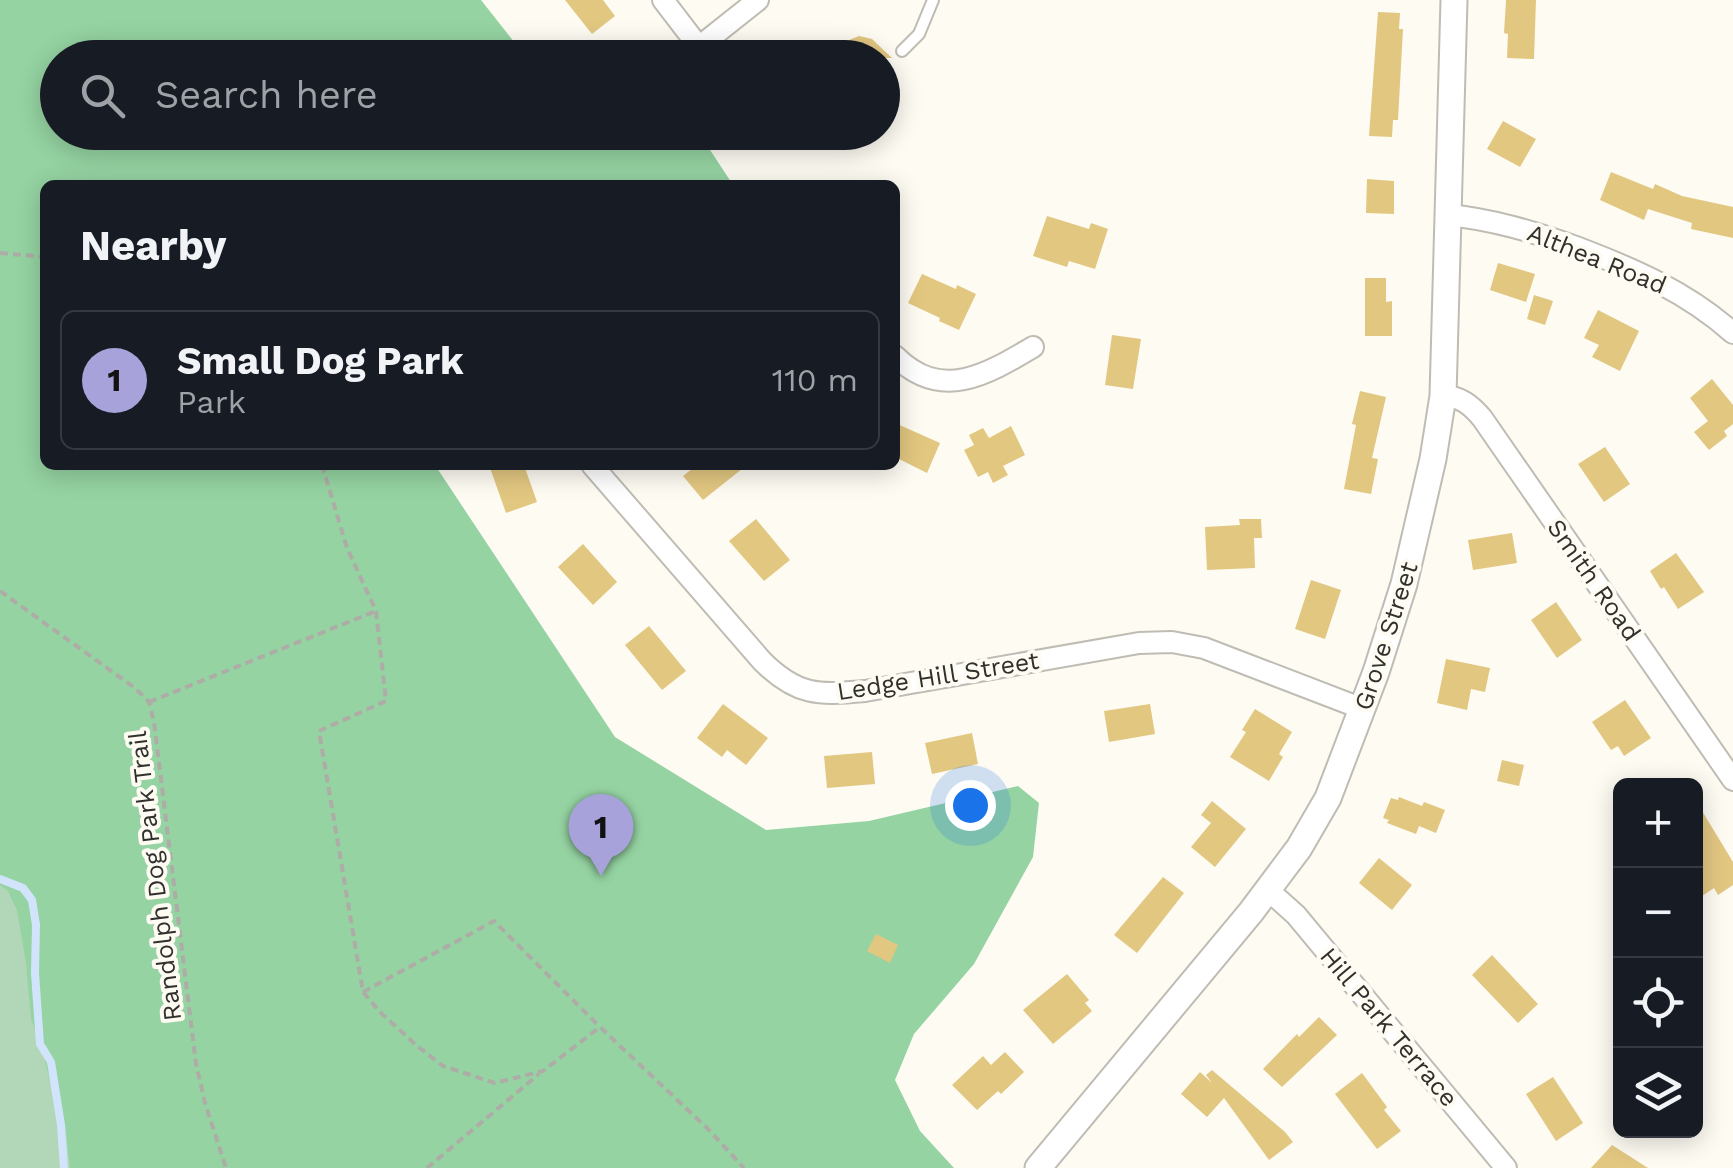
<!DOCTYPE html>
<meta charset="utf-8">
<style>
:root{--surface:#171b24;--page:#242831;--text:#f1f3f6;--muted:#9ea1a6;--line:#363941;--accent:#a7a2d9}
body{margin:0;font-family:"Work Sans",sans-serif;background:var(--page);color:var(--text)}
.controls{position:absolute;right:30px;bottom:30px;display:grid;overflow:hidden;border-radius:15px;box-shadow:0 5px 25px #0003}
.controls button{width:90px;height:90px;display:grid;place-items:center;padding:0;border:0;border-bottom:2px solid var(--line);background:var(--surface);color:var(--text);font:50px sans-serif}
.you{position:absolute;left:970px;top:805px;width:35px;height:35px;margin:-25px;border:8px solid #fff;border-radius:50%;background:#1a73e8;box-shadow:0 0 0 15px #1a73e833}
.badge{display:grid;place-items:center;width:65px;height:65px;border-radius:50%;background:var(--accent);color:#111;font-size:32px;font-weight:700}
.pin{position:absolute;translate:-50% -82px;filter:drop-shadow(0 2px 5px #0008)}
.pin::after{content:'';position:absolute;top:52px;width:35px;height:30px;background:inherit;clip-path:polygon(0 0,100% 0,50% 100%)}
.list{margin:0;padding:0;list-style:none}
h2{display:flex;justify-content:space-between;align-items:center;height:130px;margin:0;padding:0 40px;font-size:42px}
h2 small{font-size:32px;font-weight:400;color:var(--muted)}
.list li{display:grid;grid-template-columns:65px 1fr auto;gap:30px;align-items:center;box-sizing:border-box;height:140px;margin:0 20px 20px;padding:0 20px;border:2px solid var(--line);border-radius:15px}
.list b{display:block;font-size:38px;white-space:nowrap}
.list p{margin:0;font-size:32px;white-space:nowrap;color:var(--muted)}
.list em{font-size:32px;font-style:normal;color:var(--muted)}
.icon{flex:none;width:55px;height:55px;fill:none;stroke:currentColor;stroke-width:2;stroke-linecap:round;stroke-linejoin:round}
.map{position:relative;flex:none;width:1733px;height:1168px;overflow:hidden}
.search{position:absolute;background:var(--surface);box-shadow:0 5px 25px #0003;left:40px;top:40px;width:860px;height:110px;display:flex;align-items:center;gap:25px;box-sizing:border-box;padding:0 35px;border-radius:55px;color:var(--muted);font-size:38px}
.panel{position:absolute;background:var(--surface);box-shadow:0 5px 25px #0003;left:40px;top:180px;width:860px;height:290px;border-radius:15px}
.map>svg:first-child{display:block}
.green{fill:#b1d6b8}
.forest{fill:#95d3a2}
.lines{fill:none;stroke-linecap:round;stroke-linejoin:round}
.stream{stroke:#d1e4fb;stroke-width:8}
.building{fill:#e2c781}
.service-casing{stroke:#bfbcb4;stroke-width:14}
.minor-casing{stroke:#bfbcb4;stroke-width:24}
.tertiary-casing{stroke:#bfbcb4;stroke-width:29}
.path{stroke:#aeaca6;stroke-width:4;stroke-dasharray:8 5;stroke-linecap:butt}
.service{stroke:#fff;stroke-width:10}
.minor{stroke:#fff;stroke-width:20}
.tertiary{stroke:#fff;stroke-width:25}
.labels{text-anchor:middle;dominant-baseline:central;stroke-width:8;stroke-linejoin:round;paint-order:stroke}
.street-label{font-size:25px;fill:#31302d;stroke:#fefbf3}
</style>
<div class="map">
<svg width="1733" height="1168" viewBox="0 0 1733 1168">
<rect width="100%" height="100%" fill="#fefbf3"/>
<polygon class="green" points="0,613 164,1168 0,1168"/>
<polygon class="forest" points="0,0 481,0 526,57 58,58 58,132 585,132 595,145 612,133 699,133 733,185 45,185 45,465 435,465 615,737 766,830 869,821 1018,786 1039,803 1033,857 974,964 914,1034 895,1080 920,1131 954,1168 70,1168 65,1123 53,1095 44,1056 31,1018 26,963 17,910 8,891 0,885"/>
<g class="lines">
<polyline class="stream" points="0,879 23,888 32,900 36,925 35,973 40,1044 51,1062 61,1125 64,1168"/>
</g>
<g class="building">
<polygon points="565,0 603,0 615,16 592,34"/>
<polygon points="1506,0 1536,0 1534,59 1507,58 1508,34 1504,33"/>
<polygon points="1378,12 1400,13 1399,29 1403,29 1398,120 1393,120 1392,137 1369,136"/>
<polygon points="859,36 872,39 892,58 834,58 849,40"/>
<polygon points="1503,121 1536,139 1520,167 1487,149"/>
<polygon points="1611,172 1653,189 1655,184 1682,196 1733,207 1733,238 1691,229 1692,223 1648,209 1644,220 1600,200"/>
<polygon points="1367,179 1394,181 1394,214 1366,213"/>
<polygon points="1047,216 1089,229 1091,223 1108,229 1095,269 1069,261 1067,267 1033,256"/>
<polygon points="1498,263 1535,274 1526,302 1490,290"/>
<polygon points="922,274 956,289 957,285 976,294 959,330 939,321 940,318 908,303"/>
<polygon points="1365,278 1386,278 1386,302 1392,301 1392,336 1365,336"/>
<polygon points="1534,295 1553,301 1545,325 1527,319"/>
<polygon points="1598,310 1639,331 1620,371 1592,357 1599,345 1584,338"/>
<polygon points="1112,335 1141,339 1133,389 1105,385"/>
<polygon points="1712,379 1733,405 1733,424 1724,431 1727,436 1709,450 1694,432 1708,421 1690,398"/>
<polygon points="1360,391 1386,397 1372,458 1378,459 1371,494 1344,489 1356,425 1352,424"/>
<polygon points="895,423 940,443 927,473 895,457"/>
<polygon points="1011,426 1025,455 1003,466 1008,475 993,483 988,472 978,477 964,450 974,445 969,435 983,428 989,438"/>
<polygon points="1605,447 1630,484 1604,502 1578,464"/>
<polygon points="489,465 524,465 537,502 506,513"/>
<polygon points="697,465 747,465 703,500 683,476"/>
<polygon points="756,519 790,560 764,581 729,541"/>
<polygon points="1239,519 1261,519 1262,538 1254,538 1255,568 1207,570 1205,527 1240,525"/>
<polygon points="1512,533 1517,563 1473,570 1468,540"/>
<polygon points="583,544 617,582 593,605 558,567"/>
<polygon points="1676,553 1704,592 1678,609 1664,587 1661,589 1650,571"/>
<polygon points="1311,580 1341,590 1325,639 1295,629"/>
<polygon points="1556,602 1582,640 1557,658 1531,620"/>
<polygon points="649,626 686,671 662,690 625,645"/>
<polygon points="1446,659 1490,668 1485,692 1471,689 1467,710 1437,703"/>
<polygon points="1625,700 1651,738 1624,756 1618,746 1611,750 1592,722"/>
<polygon points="723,704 768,738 746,765 727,750 722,757 697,738"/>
<polygon points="1150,704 1155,734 1109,742 1104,711"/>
<polygon points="1255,709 1292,732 1279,754 1283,757 1269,781 1230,757 1246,732 1242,730"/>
<polygon points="972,733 978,764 932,774 925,743"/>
<polygon points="872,752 875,784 827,788 824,756"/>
<polygon points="1502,760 1524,765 1519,786 1497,781"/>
<polygon points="1399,797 1422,806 1424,802 1445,810 1436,833 1419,826 1416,834 1387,823 1389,820 1383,818 1391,798 1398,800"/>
<polygon points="1212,801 1246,829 1215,867 1191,847 1211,823 1201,815"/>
<polygon points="1696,801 1733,862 1733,885 1718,895 1714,888 1696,900"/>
<polygon points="1379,858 1412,885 1392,910 1359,883"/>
<polygon points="1163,877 1184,893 1137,953 1114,935"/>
<polygon points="876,934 898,945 890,963 867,951"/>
<polygon points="1492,955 1538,1004 1518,1023 1472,975"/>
<polygon points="1067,974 1089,1000 1085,1003 1092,1011 1053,1044 1023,1010"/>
<polygon points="1319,1017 1337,1035 1282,1087 1263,1069 1297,1034 1299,1037"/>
<polygon points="1005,1052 1024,1072 1001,1094 998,1091 977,1110 952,1085 983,1056 991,1065"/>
<polygon points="1212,1070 1285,1132 1293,1142 1269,1160 1224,1098 1207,1117 1181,1094 1200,1072 1212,1083 1206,1075"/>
<polygon points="1362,1073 1387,1107 1384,1110 1401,1131 1377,1149 1335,1094"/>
<polygon points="1553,1077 1583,1123 1556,1141 1526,1094"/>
<polygon points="1612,1145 1648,1168 1591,1168"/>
</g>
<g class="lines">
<g class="service-casing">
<polyline id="service" points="902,51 919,34 933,0"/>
</g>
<g class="minor-casing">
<g id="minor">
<polyline points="663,0 699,47"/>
<polyline points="685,58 758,0"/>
<path d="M1447 215C1492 219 1534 232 1576 247 1634 269 1687 292 1733 333"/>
<path d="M895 356C941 402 986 375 1033 347"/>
<path d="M1443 396C1460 396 1471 405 1482 418L1733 780"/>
<path d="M592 465 762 661C797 696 818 695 865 691L1139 643 1172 642 1204 648 1363 709"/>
<polyline points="1268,890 1296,915 1506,1168"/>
</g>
</g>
<g class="tertiary-casing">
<polyline id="tertiary" points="1038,1168 1251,912 1299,848 1328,798 1376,672 1404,584 1433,459 1443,396 1454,0"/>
</g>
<g class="path">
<polyline points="0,253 45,257"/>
<polyline points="322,465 347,548 376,611 386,701 319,731 363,992 381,1013 416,1045 443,1066 495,1083 543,1071 600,1027 709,1130 744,1168"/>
<polyline points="0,591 135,688 149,702 154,722 196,1064 205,1103 226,1168"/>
<polyline points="149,702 376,611"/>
<polyline points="363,992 494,921 600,1027"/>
<polyline points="427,1168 539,1074"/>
</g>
<use href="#service" class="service"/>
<use href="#minor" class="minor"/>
<use href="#tertiary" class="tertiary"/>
</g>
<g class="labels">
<g class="street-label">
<text transform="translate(1597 259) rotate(22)">Althea Road</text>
<text transform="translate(1594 580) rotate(55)">Smith Road</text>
<text transform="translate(1386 636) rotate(-72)">Grove Street</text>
<text transform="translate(938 676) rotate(-9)">Ledge Hill Street</text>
<text transform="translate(155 876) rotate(-97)">Randolph Dog Park Trail</text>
<text transform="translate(1389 1027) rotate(50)">Hill Park Terrace</text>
</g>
</g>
</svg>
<div class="controls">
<button>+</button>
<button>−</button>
<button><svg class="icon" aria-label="locate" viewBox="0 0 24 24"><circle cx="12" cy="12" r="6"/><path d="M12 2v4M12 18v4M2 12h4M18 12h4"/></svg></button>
<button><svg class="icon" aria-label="layers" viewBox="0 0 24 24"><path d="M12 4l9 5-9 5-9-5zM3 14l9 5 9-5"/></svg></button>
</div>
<div class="you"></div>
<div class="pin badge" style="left:601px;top:876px">1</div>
<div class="search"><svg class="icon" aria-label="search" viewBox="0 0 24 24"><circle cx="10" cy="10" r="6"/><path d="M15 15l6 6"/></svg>Search here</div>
<section class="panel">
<h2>Nearby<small></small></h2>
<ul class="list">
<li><span class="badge">1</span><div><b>Small Dog Park</b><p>Park</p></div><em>110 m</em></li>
</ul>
</section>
</div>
